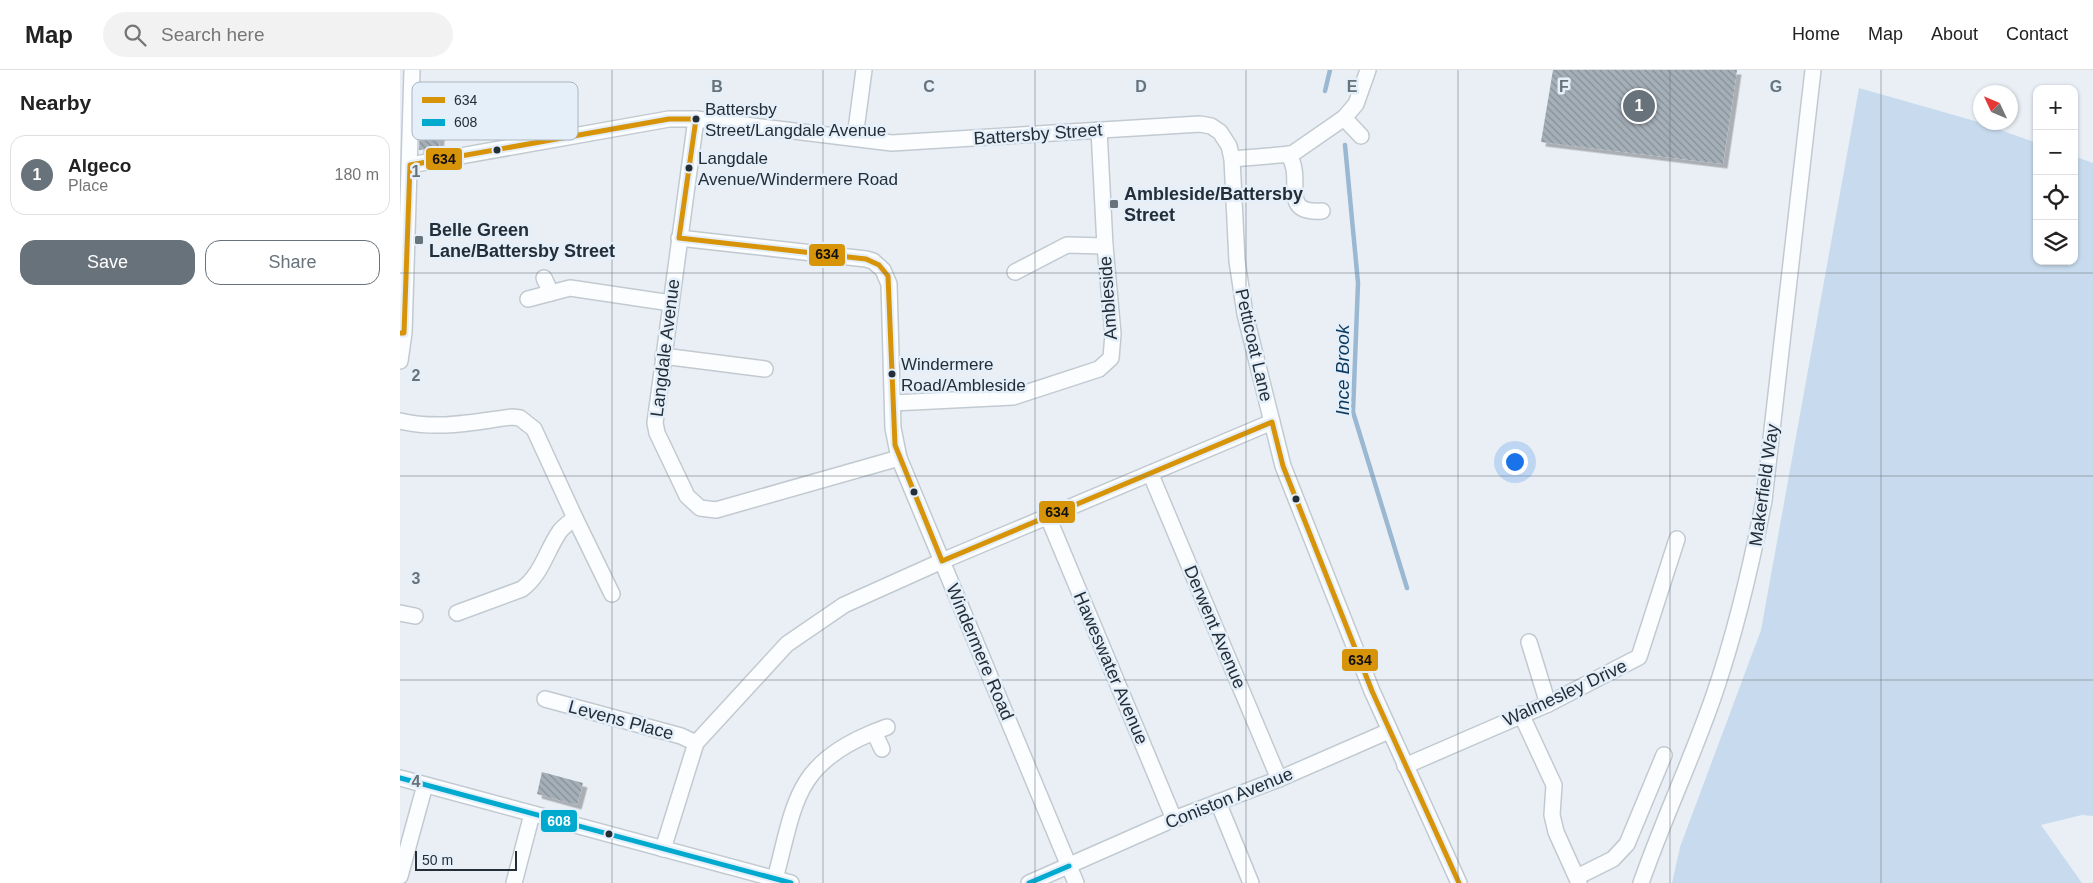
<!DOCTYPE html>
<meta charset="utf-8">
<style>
:root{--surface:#fff;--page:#f2f2f2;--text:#222;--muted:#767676;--line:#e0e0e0;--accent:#68727a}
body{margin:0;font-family:Helvetica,sans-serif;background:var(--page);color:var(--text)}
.controls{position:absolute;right:15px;top:15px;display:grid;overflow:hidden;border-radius:10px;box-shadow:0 1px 4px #0004}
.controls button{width:45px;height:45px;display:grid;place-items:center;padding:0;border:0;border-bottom:1px solid var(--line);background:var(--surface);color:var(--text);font:25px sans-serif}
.compass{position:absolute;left:1573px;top:15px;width:45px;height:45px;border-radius:50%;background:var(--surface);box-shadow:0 1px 4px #0004;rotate:314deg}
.scale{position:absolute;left:15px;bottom:12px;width:102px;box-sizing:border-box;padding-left:5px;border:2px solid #232e38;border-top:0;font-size:14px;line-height:18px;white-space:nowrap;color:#232e38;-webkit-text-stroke:4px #e4effa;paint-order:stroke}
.you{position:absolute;left:1114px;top:391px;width:18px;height:18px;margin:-12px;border:4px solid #fff;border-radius:50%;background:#1a73e8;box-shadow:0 0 0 8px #1a73e833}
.badge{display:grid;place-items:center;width:32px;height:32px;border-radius:50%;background:var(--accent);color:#fff;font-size:16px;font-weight:700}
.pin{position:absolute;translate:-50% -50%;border:2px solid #fff;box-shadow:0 1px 5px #0006}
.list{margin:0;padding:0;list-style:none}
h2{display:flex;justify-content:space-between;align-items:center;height:65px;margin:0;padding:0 20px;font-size:21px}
h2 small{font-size:16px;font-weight:400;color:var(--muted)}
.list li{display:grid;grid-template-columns:32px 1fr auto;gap:15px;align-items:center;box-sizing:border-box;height:80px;margin:0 10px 10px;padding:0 10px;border:1px solid var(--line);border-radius:15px}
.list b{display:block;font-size:19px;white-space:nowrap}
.list p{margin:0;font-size:16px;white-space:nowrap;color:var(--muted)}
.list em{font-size:16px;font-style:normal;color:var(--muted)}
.actions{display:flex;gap:10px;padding:15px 20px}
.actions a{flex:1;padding:11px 0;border:1px solid var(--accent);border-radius:15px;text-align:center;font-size:18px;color:var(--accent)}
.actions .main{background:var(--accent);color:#fff}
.icon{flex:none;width:28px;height:28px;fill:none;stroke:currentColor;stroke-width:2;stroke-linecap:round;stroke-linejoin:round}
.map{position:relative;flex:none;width:1693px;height:813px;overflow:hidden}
header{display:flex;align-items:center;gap:30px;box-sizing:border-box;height:70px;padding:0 25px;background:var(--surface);border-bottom:1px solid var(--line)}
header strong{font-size:24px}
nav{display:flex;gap:28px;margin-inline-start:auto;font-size:18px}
.search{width:350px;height:45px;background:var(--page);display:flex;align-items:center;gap:12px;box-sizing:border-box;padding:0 18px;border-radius:28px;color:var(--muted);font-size:19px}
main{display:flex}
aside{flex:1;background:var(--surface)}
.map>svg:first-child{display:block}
.grass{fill:#c8dbee}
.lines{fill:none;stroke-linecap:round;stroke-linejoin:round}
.stream{stroke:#9bb8d3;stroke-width:4.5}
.building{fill:url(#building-back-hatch);filter:url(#shadow)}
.minor-casing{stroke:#c2cad1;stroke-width:18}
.minor{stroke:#fcfdfe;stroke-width:15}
.bus-1-casing{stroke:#e4effa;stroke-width:9}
.bus-2-casing{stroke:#e4effa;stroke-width:9}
.bus-1{stroke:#d79408;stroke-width:5}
.bus-2{stroke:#00a9ce;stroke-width:5}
.grid{fill:none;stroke:#68727a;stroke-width:1;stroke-opacity:0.55}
.bus-dot{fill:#232e38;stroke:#e4effa;stroke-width:2}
.poi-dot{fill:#68727a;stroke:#e4effa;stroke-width:2}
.labels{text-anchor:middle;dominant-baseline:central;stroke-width:5;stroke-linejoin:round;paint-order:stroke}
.bus-label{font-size:17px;fill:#232e38;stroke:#e4effa;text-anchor:start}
.street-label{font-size:18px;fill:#232e38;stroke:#e4effa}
.poi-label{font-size:18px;font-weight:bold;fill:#232e38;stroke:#e4effa;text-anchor:start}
.water-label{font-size:19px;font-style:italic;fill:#0b3a5e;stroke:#e4effa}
.key{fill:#e4effa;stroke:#aab5c0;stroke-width:1}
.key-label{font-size:14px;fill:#232e38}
.grid-label{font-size:16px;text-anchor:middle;font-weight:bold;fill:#68727a;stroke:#e4effa;stroke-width:5;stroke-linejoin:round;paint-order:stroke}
.line-badge{stroke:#e4effa;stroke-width:2}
.badge-label{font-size:14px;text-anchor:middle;font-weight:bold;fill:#fff}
.pale-badge-label{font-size:14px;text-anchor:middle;font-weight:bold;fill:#111}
</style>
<header>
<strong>Map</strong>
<div class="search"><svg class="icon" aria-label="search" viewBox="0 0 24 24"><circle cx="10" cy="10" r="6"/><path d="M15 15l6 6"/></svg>Search here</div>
<nav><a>Home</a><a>Map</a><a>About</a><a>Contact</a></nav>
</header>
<main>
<aside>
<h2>Nearby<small></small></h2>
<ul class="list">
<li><span class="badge">1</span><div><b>Algeco</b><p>Place</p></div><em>180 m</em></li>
</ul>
<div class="actions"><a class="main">Save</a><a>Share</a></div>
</aside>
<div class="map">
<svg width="1693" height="813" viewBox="0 0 1693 813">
<defs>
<pattern id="building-back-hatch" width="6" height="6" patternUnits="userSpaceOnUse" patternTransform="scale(1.25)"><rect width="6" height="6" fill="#a5afb8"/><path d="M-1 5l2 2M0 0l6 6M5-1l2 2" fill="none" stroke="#868f97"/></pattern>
<filter id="shadow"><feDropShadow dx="4.5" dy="4.5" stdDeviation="0" flood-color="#0004"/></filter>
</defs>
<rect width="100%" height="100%" fill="#e9eff5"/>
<polygon class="grass" points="1459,18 1575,51 1637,73 1637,191 1674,191 1674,86 1693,93 1693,746 1682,745 1641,755 1682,813 1272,813 1280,777 1361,560"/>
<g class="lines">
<g class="stream">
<polyline points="925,21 930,0"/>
<polyline points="945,75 958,213 953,342 1007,518"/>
</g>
</g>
<g class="building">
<polygon points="1153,0 1337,0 1323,94 1141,72"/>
<polygon points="42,46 39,78 19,80 20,51"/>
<polygon points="142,702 183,713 177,735 137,724"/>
</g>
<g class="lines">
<g class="minor-casing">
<g id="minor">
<polyline points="944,48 961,66"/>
<polyline points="296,49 255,353 257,363 287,426 300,438 316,440 499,388"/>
<polyline points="455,67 464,0"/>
<path d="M888 84C906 109 877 144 922 141"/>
<polyline points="832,89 892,84 944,48 956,34 968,0"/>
<polyline points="10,95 269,49 296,49 492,73 800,54 811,56 820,62 829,76 832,89 837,191 845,244 883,396 972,621 1059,813"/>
<polyline points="279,168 466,189 473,191 483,200 489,214 493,358 499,388 676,813"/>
<polyline points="615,202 667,175 705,176"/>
<polyline points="144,208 151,223"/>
<polyline points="128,229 170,218 271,233"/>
<polyline points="263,286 365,299"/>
<polyline points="0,291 4,263 12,0"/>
<polyline points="493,333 613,327 699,299 711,288 713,264 705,176 699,60"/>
<path d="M0 351C40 360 72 352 112 347L120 348 134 359 175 448C170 452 164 456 160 461 146 481 142 504 122 519L57 543"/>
<polyline points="751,405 879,709"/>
<polyline points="648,447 774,749"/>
<polyline points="175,448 212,524"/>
<polyline points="0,543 15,546"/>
<polyline points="1129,572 1148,634"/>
<polyline points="145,629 281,666 296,673"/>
<polyline points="1121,644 1154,715 1152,745 1156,762 1179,813"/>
<polyline points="482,679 474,662 487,657"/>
<polyline points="1005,696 1148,634 1239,587 1277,469"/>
<polyline points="0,708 391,813"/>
<polyline points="818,732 851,813"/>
<polyline points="263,779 296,673 387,574 444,535 542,491 872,352"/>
<polyline points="0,806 25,715"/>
<polyline points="1177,807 1213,789 1227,774 1264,685"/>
<path d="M375 809C395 734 394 694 474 662"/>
<polyline points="114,813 132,744"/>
<polyline points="629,813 774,749 879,709 989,661"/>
<path d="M1241 813C1263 750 1292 689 1314 625 1336 561 1351 497 1364 430L1413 0"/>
</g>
</g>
<use href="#minor" class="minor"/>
<g class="bus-1-casing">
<polyline id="bus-1" points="0,263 4,263 10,95 269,49 296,49 279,168 466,189 479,195 488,206 495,375 542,491 872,352 883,396 972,621 1059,813"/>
</g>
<g class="bus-2-casing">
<g id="bus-2">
<polyline points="0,708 391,813"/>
<polyline points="629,813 669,796"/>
</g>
</g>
<use href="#bus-1" class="bus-1"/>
<use href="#bus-2" class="bus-2"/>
</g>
<path class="grid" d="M212 0V813M423 0V813M635 0V813M846 0V813M1058 0V813M1270 0V813M1481 0V813M0 203H1693M0 406H1693M0 610H1693"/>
<g class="bus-dot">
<circle cx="296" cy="49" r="4.5"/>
<circle cx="97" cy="80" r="4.5"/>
<circle cx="289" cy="98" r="4.5"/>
<circle cx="492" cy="304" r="4.5"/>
<circle cx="514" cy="422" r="4.5"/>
<circle cx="896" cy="429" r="4.5"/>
<circle cx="209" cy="764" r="4.5"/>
</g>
<g class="poi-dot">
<rect x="709" y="129" width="10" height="10" rx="2.5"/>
<rect x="14" y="165" width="10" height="10" rx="2.5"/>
</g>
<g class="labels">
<g class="bus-label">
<text x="305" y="39">Battersby<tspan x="305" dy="21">Street/Langdale Avenue</tspan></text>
<text x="298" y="88">Langdale<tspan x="298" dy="21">Avenue/Windermere Road</tspan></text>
<text x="501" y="294">Windermere<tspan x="501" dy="21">Road/Ambleside</tspan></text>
</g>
<g class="street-label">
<text transform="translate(638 64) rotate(-4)">Battersby Street</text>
<text transform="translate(708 228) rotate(-94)">Ambleside</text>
<text transform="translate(854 275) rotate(77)">Petticoat Lane</text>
<text transform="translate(265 278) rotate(-83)">Langdale Avenue</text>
<text transform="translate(1364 415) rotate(-82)">Makerfield Way</text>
<text transform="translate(815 557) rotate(67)">Derwent Avenue</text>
<text transform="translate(580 582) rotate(67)">Windermere Road</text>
<text transform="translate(711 598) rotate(67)">Haweswater Avenue</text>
<text transform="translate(1165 623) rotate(-25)">Walmesley Drive</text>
<text transform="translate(221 650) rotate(15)">Levens Place</text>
<text transform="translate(829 728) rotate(-22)">Coniston Avenue</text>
</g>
<g class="poi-label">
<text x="724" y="124">Ambleside/Battersby<tspan x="724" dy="21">Street</tspan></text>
<text x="29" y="160">Belle Green<tspan x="29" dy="21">Lane/Battersby Street</tspan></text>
</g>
<g class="water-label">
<text transform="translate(942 300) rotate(-90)">Ince Brook</text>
</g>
</g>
<rect x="12" y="12" width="166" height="58" rx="8" class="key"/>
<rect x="22" y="27" width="23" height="6" fill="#d79408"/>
<rect x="22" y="49" width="23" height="7" fill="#00a9ce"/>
<g class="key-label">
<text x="54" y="35">634</text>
<text x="54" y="57">608</text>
</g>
<g class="grid-label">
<text x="317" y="22">B</text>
<text x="529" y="22">C</text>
<text x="741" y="22">D</text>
<text x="952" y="22">E</text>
<text x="1164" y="22">F</text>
<text x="1376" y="22">G</text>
<text x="16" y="107">1</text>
<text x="16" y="311">2</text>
<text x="16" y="514">3</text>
<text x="16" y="717">4</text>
</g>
<g class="line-badge">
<rect x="25" y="77" width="38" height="24" rx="5" fill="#d79408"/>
<rect x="408" y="173" width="38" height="24" rx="5" fill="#d79408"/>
<rect x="638" y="430" width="38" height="24" rx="5" fill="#d79408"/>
<rect x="941" y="578" width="38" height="24" rx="5" fill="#d79408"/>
<rect x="140" y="739" width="38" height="24" rx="5" fill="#00a9ce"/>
</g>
<g class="badge-label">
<text x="159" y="756">608</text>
</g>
<g class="pale-badge-label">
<text x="44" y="94">634</text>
<text x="427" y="189">634</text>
<text x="657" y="447">634</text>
<text x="960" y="595">634</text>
</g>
</svg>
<div class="controls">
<button>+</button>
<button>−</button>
<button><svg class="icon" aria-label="locate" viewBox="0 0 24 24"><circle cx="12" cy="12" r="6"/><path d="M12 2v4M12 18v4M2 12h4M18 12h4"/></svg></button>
<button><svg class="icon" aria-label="layers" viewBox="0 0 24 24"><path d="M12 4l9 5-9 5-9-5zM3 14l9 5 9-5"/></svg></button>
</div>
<svg class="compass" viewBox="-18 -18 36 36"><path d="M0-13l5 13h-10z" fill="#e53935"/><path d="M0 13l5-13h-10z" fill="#767676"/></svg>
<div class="scale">50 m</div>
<div class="you"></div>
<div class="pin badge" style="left:1239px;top:36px">1</div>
</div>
</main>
